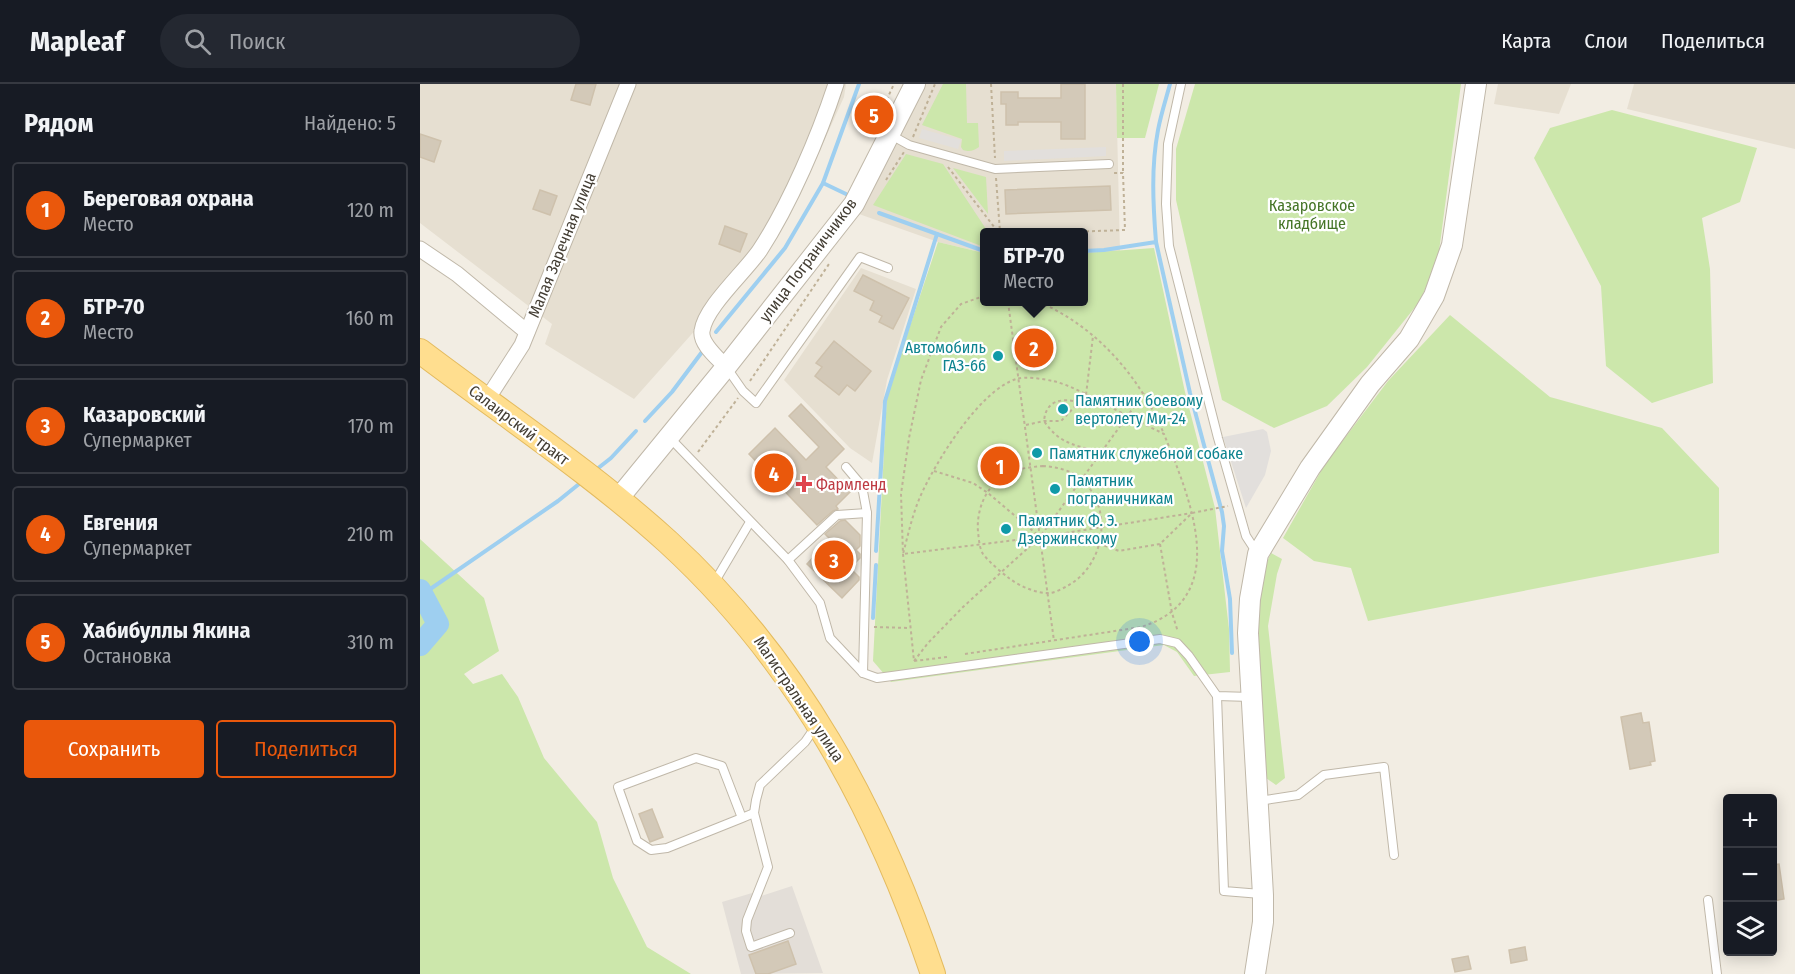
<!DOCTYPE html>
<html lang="ru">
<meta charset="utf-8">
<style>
:root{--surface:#171b24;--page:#242831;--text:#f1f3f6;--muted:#9ea1a6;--line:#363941;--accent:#ea580c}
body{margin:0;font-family:"Fira Sans Condensed",sans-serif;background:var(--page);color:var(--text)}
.controls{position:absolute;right:18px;bottom:18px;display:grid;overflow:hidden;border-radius:6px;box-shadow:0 3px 15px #0003}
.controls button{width:54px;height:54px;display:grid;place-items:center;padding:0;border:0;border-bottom:2px solid var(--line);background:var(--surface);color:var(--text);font:30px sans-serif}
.you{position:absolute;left:720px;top:558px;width:21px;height:21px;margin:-15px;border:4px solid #fff;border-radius:50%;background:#1a73e8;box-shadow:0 0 0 9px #1a73e833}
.badge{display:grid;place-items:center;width:39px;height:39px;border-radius:50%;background:var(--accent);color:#fff;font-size:20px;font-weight:700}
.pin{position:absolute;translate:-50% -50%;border:3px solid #fff;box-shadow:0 2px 6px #0006}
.popup{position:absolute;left:560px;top:144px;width:108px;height:78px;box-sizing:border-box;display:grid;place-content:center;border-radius:6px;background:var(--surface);filter:drop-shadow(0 2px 4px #0005);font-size:20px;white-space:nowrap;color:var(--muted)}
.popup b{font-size:22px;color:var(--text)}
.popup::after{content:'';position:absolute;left:50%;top:100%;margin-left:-12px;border:12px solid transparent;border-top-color:var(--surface)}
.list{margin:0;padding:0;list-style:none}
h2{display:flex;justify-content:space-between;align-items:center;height:78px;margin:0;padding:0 24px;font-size:26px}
h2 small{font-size:20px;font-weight:400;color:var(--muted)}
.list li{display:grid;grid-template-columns:39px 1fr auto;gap:18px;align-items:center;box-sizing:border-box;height:96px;margin:0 12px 12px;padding:0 12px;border:2px solid var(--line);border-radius:6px}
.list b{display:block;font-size:22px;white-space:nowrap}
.list p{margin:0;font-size:20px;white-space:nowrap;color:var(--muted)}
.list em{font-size:20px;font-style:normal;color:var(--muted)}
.actions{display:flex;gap:12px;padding:18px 24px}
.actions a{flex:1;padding:14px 0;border:2px solid var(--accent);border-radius:6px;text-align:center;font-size:21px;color:var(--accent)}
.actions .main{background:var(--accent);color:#fff}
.icon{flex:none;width:33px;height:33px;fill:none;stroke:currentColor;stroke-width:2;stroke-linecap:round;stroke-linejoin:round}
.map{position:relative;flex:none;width:1375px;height:890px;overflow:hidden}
header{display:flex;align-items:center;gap:36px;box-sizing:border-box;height:84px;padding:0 30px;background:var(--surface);border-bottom:2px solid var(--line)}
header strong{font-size:28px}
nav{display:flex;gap:33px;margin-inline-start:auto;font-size:21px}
.search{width:420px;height:54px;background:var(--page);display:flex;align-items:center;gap:15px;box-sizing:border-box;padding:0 21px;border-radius:33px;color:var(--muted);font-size:22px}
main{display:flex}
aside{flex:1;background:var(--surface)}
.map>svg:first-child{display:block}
.residential{fill:#e6dfd1}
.industrial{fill:#e3ded8}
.green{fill:#cce7ab}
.parking{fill:#e2dfdc}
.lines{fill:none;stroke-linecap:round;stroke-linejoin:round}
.stream{stroke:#9ecff0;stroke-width:4}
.river{stroke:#9ecff0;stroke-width:22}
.building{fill:#d3c9b8;stroke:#cec1ac;stroke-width:1.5}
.service-casing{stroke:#c0b8a9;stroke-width:10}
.minor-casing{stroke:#c0b8a9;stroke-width:17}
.tertiary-casing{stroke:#c0b8a9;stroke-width:22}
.primary-casing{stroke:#e4bb5f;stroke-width:26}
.path{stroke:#bfb197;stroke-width:2;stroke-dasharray:3 3;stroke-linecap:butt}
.service{stroke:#fff;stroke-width:8}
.minor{stroke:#fff;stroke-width:15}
.tertiary{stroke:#fff;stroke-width:20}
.primary{stroke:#ffde8f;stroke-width:24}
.culture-dot{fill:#0f9aa8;stroke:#fff;stroke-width:2}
.health-dot{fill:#e0444e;stroke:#fff;stroke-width:2}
.labels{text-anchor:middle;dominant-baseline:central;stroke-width:4.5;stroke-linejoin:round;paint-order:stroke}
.park-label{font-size:16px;fill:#457527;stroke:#fff}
.street-label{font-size:16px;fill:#433d33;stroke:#fff}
.culture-label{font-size:16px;fill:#0d838f;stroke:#fff;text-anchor:start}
.health-label{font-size:16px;fill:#be3a42;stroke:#fff;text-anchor:start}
</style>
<header>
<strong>Mapleaf</strong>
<div class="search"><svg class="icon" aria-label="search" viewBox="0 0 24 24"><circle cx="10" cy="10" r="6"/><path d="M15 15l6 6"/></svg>Поиск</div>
<nav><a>Карта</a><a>Слои</a><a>Поделиться</a></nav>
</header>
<main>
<aside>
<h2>Рядом<small>Найдено: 5</small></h2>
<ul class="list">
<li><span class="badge">1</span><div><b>Береговая охрана</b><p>Место</p></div><em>120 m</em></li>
<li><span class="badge">2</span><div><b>БТР-70</b><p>Место</p></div><em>160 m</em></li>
<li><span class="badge">3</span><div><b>Казаровский</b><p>Супермаркет</p></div><em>170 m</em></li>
<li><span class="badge">4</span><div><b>Евгения</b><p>Супермаркет</p></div><em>210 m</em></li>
<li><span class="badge">5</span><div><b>Хабибуллы Якина</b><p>Остановка</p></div><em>310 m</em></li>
</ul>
<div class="actions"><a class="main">Сохранить</a><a>Поделиться</a></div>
</aside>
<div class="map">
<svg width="1375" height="890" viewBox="0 0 1375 890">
<rect width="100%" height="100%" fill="#f2ede3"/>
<g class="residential">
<polygon points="0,0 426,0 424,13 390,88 350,162 214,315 125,260 132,240 0,139"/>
<polygon points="503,0 696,0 700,168 664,169 664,148 564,148 564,169 518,158 439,130"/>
<polygon points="1078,0 1151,0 1139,30 1074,20"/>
<polygon points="1214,0 1375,0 1375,65 1207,25"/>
<polygon points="441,184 496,205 467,296 452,379 430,364 364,296"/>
</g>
<polygon class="industrial" points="372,802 403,889 321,890 302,818 332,809 338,813"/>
<g class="green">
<path d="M523 0H546L547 39H558L559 63C553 67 550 68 543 66L541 63 542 55 502 41Z"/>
<polygon points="696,0 739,0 725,54 697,54"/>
<polygon points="775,0 1041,0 1018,175 1000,217 947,283 907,322 854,344 802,316 756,116 756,65"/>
<polygon points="1192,26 1337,64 1320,118 1282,134 1290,185 1293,299 1232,319 1186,282 1181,202 1114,74 1130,44"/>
<polygon points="486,70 523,80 568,148 564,148 564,163 453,121"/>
<polygon points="533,84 566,93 568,130"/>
<polygon points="518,158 564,169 564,218 664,218 664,169 734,164 765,308 795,424 809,545 810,588 774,592 757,568 744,561 471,598 453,577 467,311"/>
<polygon points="1030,231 1130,313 1242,344 1299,404 1299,469 948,537 931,484 894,477 863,454 905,380 968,297"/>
<polygon points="0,455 64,514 79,567 44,590 53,600 82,590 98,613 124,674 177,738 193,794 227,863 271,890 0,890"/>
<polygon points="851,469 862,475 857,490 848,542 865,694 856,701 846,694 834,539 839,495"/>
</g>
<g class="parking">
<polygon points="502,45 541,56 538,65 499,54"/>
<polygon points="686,63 686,72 584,77 584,67"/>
<polygon points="843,345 847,348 851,367 845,391 826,424 803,353"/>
</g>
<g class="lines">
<g class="stream">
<polyline points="403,99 426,110"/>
<polyline points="459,129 564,167"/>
<path d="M736 158C733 120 731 83 738 46 741 30 746 15 750 0"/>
<polyline points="664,167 684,166 736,158 770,309 802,428 804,442 802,467 810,515 812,569"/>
<polyline points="296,248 365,164 403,99 439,0"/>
<polyline points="225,337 252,308 282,268"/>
<polyline points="177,385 191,374 216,347"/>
<polyline points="456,467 465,317 517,150"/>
<polyline points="3,510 138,417 159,400"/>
<polyline points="453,534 456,481"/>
</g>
<polyline class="river" points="0,506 18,540 0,561"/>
</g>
<g class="building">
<polygon points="156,0 176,0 170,21 151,16"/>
<polygon points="641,0 665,0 665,55 641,55 641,38 598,38 598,41 586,41 586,20 581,20 581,8 598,8 598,14 641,14"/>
<polygon points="0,50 21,57 14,78 0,73"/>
<polygon points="690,102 691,126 586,130 585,106"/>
<polygon points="120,106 137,112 130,131 113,125"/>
<polygon points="305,142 327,150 320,168 299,160"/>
<polygon points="443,191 489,214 473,245 459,238 462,232 450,226 454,217 434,207"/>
<polygon points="414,257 451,287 435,307 427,301 419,311 395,292 402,283 396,279"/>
<polygon points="381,320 424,365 406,383 430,408 416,422 418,425 413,427 397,441 329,370 355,344 386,376 399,363 369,332"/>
<polygon points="425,436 440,451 440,462 436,466 440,470 440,474 430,484 439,493 439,496 422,514 387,480 410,455 405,450 420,437"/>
<polygon points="1221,629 1223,639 1229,638 1235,677 1230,678 1231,681 1210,685 1201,633"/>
<polygon points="232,725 243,753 230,758 219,730"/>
<polygon points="1359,780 1364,815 1353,817 1353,781"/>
<polygon points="368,857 376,880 348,890 336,890 329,871"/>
<polygon points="1105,863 1107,876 1091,879 1089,866"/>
<polygon points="1048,872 1051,885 1035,888 1032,875"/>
</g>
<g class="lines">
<g class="service-casing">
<g id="service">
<polyline points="761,0 748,60 746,120 749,162 798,354 826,452 837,469"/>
<polyline points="471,51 489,61 575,85 689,80"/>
<polyline points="307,284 323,307 336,319 440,173 468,184"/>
<polyline points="250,354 368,476 400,519 410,554 443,589 457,594 472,592 740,555 757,559 769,572 797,612 831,613"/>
<polyline points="426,383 442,402 447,429 443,589"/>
<polyline points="368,476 417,431 447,429"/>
<polyline points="294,499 330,438"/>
<polyline points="797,612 804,807 841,810"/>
<polyline points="839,717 878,711 904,691 964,683 974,771"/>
<polyline points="322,734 302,682 276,674 198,703 217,757 231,766 247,764 322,734 334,729"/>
<polyline points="1288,816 1297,890"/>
<polyline points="370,849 331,863 326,847 327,836 348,783 334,729 336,716 340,701 385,658 396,642"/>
</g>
</g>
<g class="minor-casing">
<g id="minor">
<polyline points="0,165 37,190 107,248"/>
<path d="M306 283C298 274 280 260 282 247 285 223 326 187 340 166 370 120 399 52 416 0"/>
<polyline points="66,317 102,261 208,0"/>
</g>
</g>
<g class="tertiary-casing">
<g id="tertiary">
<polyline points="198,415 306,283 434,120 495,0"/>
<polyline points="835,890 843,838 843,811 828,549 830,515 838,470 890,384 950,300 989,255 1014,212 1032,161 1056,0"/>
</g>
</g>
<g class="primary-casing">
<path id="primary" d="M0 267C83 330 171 388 248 458 377 576 458 726 513 890"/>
</g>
<g class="path">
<polyline points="571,0 575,74"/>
<polyline points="703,0 703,89"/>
<polyline points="454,43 474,0"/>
<polyline points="493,53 515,0"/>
<polyline points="528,83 578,148"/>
<polyline points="576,94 580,148"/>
<polyline points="466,96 484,68"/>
<polyline points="648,148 705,146 703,89 694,89"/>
<polyline points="588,218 634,557"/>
<path d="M619 218C677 243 720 293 744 350"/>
<polyline points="330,297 409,180"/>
<path d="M659 318C641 314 626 316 624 337 639 360 655 361 680 368"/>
<polyline points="606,341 624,337 641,337 666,311 673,252"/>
<polyline points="278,368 318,314"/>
<path d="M623 382C636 383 651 386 661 395 694 424 685 480 649 501 643 504 636 509 628 509 615 509 600 502 590 495 581 488 570 479 563 470 559 463 559 455 558 448 556 423 568 398 591 388 601 384 612 383 623 382Z"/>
<polyline points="514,387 553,399 568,409 620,453 680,460 699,467 740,460 772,429 808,422"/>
<polyline points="740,460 752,529 758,548"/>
<polyline points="454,543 490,544"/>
<path d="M545 570 721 543C814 514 769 413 744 350 724 340 703 330 683 319 667 311 650 301 633 297 623 295 606 292 596 295 559 307 515 379 500 413 492 432 488 451 483 470L620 453 772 429"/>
<polyline points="527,573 494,577 483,470 481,410 489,354 501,296 521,243 541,220 564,212"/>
<polyline points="494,577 508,559 543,523 620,453 724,309"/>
</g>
<use href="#service" class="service"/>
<use href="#minor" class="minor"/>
<use href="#tertiary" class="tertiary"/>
<use href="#primary" class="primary"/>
</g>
<g class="culture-dot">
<circle cx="578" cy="272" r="6"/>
<circle cx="643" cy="325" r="6"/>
<circle cx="617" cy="369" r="6"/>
<circle cx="635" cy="405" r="6"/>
<circle cx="586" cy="445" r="6"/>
</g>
<path class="health-dot" d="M381 391h6v6h6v6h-6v6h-6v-6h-6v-6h6z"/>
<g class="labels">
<g class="park-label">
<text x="892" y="121">Казаровское<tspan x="892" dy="18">кладбище</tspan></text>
</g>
<g class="street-label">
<text transform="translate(142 161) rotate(-68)">Малая Заречная улица</text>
<text transform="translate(388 176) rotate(-53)">улица Пограничников</text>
<text transform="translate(99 341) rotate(37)">Салаирский тракт</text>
<text transform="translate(379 615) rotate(56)">Магистральная улица</text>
</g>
<g class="culture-label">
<text x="566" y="263" text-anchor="end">Автомобиль<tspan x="566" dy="18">ГАЗ-66</tspan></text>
<text x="655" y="316">Памятник боевому<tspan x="655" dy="18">вертолету Ми-24</tspan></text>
<text x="629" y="369">Памятник служебной собаке</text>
<text x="647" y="396">Памятник<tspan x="647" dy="18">пограничникам</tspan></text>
<text x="598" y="436">Памятник Ф. Э.<tspan x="598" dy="18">Дзержинскому</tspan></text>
</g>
<g class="health-label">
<text x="396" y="400">Фармленд</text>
</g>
</g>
</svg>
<div class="controls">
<button>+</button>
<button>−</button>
<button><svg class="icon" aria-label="layers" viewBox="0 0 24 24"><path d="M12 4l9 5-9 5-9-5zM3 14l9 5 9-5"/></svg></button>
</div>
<div class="you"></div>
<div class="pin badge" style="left:580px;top:382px">1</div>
<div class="pin badge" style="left:614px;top:264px">2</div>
<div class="popup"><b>БТР-70</b>Место</div>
<div class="pin badge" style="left:414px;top:476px">3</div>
<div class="pin badge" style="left:354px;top:389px">4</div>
<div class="pin badge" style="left:454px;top:31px">5</div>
</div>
</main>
